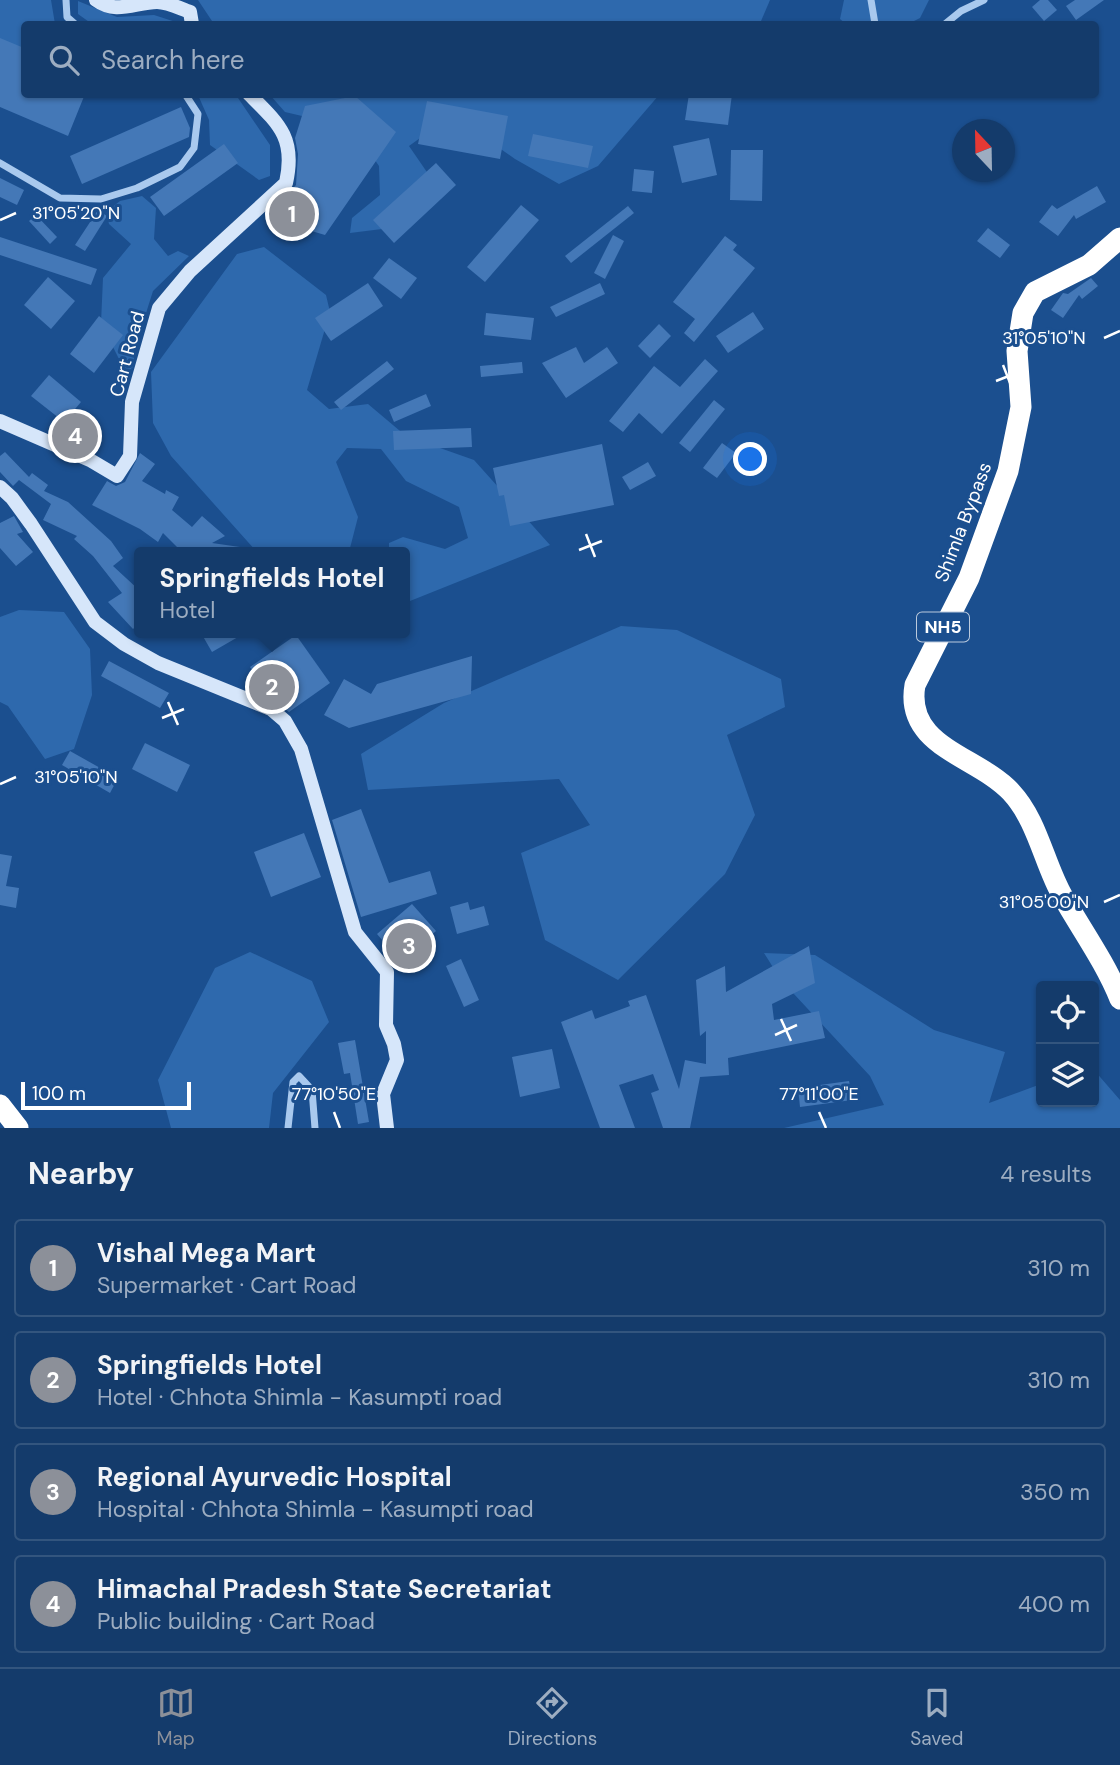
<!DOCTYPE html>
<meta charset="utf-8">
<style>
:root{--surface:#143b6b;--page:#1d4271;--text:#f1f3f6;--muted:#9dadc1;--line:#33557e;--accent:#8c9099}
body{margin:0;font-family:"DM Sans",sans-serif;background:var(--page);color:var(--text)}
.controls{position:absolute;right:21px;bottom:21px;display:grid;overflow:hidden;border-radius:7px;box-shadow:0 2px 5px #0004}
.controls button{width:63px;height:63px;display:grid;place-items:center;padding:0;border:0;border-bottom:2px solid var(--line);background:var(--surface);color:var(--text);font:35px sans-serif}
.compass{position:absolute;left:952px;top:119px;width:63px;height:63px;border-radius:50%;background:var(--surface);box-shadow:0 2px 5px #0004;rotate:338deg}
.scale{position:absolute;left:21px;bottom:18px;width:170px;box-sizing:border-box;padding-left:7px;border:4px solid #fff;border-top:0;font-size:19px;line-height:24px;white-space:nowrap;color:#fff;-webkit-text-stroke:5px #1b4f8f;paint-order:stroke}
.you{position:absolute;left:751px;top:460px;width:24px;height:24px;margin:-18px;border:5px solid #fff;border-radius:50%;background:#1a73e8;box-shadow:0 0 0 10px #1a73e833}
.badge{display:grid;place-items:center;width:46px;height:46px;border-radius:50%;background:var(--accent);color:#fff;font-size:23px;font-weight:700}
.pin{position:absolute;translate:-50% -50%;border:4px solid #fff;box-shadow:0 2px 7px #0006}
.popup{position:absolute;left:134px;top:547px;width:276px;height:91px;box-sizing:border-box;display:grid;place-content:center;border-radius:7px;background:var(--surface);filter:drop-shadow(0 2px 5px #0005);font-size:23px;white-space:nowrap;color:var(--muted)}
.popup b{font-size:26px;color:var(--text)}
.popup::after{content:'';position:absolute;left:50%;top:100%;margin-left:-14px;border:14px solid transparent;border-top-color:var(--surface)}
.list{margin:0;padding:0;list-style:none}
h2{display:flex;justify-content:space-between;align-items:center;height:91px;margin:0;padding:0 28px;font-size:30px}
h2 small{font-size:23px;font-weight:400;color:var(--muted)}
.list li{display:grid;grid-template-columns:46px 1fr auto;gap:21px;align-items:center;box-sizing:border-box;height:98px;margin:0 14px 14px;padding:0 14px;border:2px solid var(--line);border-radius:7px}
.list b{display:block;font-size:26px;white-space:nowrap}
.list p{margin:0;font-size:23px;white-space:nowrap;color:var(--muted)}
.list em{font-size:23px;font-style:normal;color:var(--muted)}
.icon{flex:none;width:38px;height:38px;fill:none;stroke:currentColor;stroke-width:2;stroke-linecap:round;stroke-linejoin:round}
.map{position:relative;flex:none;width:1120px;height:1128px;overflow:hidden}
.search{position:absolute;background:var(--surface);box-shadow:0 2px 5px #0004;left:21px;right:21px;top:21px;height:77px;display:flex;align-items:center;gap:18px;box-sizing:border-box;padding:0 24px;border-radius:7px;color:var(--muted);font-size:26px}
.sheet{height:539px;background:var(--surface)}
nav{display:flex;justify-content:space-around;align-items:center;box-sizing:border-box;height:98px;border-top:2px solid var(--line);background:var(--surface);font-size:19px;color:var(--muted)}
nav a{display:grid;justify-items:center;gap:4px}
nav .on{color:var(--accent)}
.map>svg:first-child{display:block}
.green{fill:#2e69ad}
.building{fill:#4478b7}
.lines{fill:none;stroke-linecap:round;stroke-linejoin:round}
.path{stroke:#a9c9ee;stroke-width:2;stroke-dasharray:3.5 5;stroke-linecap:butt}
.street{stroke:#a9c9ee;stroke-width:7}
.secondary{stroke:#d6e6fa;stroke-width:14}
.highway{stroke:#fff;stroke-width:21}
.ticks{fill:none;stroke:#fff;stroke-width:2.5}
.labels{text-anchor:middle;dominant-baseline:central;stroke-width:6;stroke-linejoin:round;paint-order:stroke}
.shield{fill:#1b4f8f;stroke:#bbcadd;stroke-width:2}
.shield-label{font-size:18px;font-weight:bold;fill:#fff}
.street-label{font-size:19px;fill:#fff;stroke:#1b4f8f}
.ticks-label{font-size:18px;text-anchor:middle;fill:#fff;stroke:#1b4f8f;stroke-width:6;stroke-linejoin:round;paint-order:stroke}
</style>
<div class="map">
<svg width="1120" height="1128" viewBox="0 0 1120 1128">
<rect width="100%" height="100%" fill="#1b4f8f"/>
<g class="green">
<polygon points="0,0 51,0 55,24 24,24 24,60 0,46"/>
<polygon points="198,0 770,0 761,21 755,24 214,24"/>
<polygon points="844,0 929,0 920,18 908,24 846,24 840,19"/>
<polygon points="78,1 117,17 154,15 182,24 92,24 78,14"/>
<polygon points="198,95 236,95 270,145 270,176 259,180 210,145 209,120"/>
<polygon points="270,95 659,95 598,166 559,184 515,159 465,124 434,128 409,146 442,194 406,226 350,233 352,218 380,195 379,166 353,128 285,112"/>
<polygon points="142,196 156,208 154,239 168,256 178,251 189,256 153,291 135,348 133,367 126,373 101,323 103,278 131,244 109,224 106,212 120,201"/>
<polygon points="264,247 326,295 330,312 307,390 329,409 368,404 406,436 474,460 550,545 405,603 405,552 389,552 389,543 403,537 445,549 468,538 459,507 406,481 381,449 347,448 336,462 358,517 349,552 257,552 171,456 153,423 151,372 237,254"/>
<polygon points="19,610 64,612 90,649 92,695 74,749 45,759 8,706 0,702 0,617"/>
<polygon points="621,626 677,630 781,679 785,707 727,735 755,815 725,874 618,980 545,940 521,853 590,825 559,779 368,790 361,754 444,703"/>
<polygon points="250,952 312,981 329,1022 273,1093 269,1128 171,1128 158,1080 215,968"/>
<polygon points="764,953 815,955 934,1030 1005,1052 989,1103 1041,1084 1041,1102 1094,1102 1094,1070 1120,1100 1120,1128 784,1128 884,1105 870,1076 781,980"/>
</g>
<g class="building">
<polygon points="1040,0 1048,0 1057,10 1044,21 1032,7"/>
<polygon points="1075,0 1104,0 1076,20 1066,6"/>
<polygon points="0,38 24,48 24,94 85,94 68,136 0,107"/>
<polygon points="689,94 732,94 728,125 685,120"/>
<polygon points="355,96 396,132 325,235 271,219 275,207 296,185 298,154 295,138 305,106"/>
<polygon points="427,101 508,116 500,159 418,144"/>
<polygon points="181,107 190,128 189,137 82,184 70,156"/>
<polygon points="533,134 593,146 588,168 528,156"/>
<polygon points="709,138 717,175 682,183 673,146"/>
<polygon points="224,144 238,163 164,216 150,197"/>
<polygon points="731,150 763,150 762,201 730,200"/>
<polygon points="436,163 456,185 394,243 373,220"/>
<polygon points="634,169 654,171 652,193 632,191"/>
<polygon points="0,178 24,190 17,205 0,197"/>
<polygon points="1097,186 1106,202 1076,219 1074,215 1058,236 1039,222 1052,205 1057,209"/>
<polygon points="521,205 539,220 485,282 467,267"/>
<polygon points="628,206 634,213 571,263 565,256"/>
<polygon points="98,210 107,216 85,251 75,245"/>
<polygon points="36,215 57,237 50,244 29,221"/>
<polygon points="988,228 1010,245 1000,258 977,241"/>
<polygon points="613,235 624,241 605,279 594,273"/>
<polygon points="725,236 737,245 733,250 755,268 694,342 684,333 695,319 673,302"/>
<polygon points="0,237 97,269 91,285 0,255"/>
<polygon points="389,258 417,278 401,299 373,278"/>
<polygon points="48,277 75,301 51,329 24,305"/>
<polygon points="1091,278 1098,286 1082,299 1079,295 1063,318 1051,310 1063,293 1068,294"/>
<polygon points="368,283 383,306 331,341 315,318"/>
<polygon points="600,283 605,294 556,317 550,307"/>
<polygon points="753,312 764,329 728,353 716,336"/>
<polygon points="486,313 534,318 531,340 484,335"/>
<polygon points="99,316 123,335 94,373 70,354"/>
<polygon points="659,324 671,336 650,358 638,346"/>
<polygon points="576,347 584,363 607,347 618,363 566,398 542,363"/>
<polygon points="705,359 718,371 662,434 639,413 623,432 609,421 654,366 680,387"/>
<polygon points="387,361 394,369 341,410 334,402"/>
<polygon points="522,362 523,373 481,377 480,366"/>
<polygon points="49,375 81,402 64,422 31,396"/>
<polygon points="426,394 431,406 394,422 389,410"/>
<polygon points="714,400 725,409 690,452 679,443"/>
<polygon points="471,428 472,447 394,450 393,431"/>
<polygon points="722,443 736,453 717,478 703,468"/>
<polygon points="602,444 614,505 510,526 504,495 499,496 493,468"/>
<polygon points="5,452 29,477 32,473 48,485 44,491 68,502 111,541 123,558 113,566 139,590 139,623 133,629 108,602 122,593 93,556 74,539 77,536 43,520 51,504 19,480 13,486 0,472 0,456"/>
<polygon points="140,453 155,464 142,481 165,494 166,490 179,497 172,510 192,527 202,516 225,536 212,543 240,547 239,552 182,552 163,533 158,542 140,529 92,505 107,481 116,486 125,482"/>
<polygon points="648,462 656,476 630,490 622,477"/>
<polygon points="14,516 23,532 17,534 33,552 16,566 0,548 0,523"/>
<polygon points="201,633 245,633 212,652"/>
<polygon points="296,635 330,683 289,712 272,699 250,667"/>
<polygon points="472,656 471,694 349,728 324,715 344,679 371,694 377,684"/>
<polygon points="109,661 169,693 160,708 101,676"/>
<polygon points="145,743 190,765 177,792 132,769"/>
<polygon points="70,751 118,778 110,793 62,765"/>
<polygon points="361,809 389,883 430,871 437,894 361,917 332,820"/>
<polygon points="304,833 321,877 271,897 254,852"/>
<polygon points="0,854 12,856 6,886 19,888 16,908 0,905"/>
<polygon points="468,902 470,910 484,906 489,925 457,934 450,907"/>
<polygon points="412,904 436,931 401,962 377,934"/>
<polygon points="809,946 815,983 772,1004 774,1020 819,1011 825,1038 728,1058 729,1075 700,1077 690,1128 663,1128 651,1093 659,1090 653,1074 619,1085 635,1128 600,1128 561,1022 592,1010 595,1019 630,1006 628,1001 646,995 679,1089 685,1060 706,1064 706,1031 700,1036 696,980 725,966 726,992"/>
<polygon points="461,959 479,1000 464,1007 446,966"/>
<polygon points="355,1040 369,1122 358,1124 350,1073 344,1074 338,1043"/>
<polygon points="552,1049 560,1088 520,1097 512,1057"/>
<polygon points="849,1081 852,1100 800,1107 798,1088"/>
</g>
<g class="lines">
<polyline class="path" points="71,420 82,431 76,440"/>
<g class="street">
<polyline points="66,0 67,17 75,24"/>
<polyline points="871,0 875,24"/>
<polyline points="945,24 961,11 984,0"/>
<polyline points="0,163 60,198 101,199 137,188 180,167 194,148 198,114 185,94"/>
<polyline points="288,1128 293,1082 299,1076 312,1090 315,1128"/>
</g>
<g class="secondary">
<path d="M96 0C116 15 136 2 157 2 168 2 181 9 190 12L192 24"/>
<path d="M0 421 90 460 117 476 130 456 132 402 159 308 190 271 286 183C296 138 279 124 249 94"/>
<polyline points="0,487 12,498 31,524 95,622 124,644 158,663 271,709 285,721 301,749 355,932 387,972 386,1025 394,1044 397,1060 383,1094 387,1128"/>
</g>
<g class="highway">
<path d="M1120 238 1089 265 1035 292 1023 313 1017 351 1021 407 1008 471 969 578 915 685C904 747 978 756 1011 792 1038 821 1044 864 1063 897 1083 932 1105 962 1120 999"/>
<polyline points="0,1105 18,1128"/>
</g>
</g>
<path class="ticks" d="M0 220 16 213M1104 338 1120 331M1003 365 1012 388M996 381 1019 372M586 534 595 557M579 550 602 541M168 702 178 725M162 718 184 709M0 784 16 777M1104 902 1120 895M781 1019 791 1041M775 1035 797 1025M334 1112 340 1128M819 1112 826 1128"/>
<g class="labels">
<rect class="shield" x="917" y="612.5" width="52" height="29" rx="5"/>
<g class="shield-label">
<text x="943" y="627">NH5</text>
</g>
<g class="street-label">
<text transform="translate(127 354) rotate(-75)">Cart Road</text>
<text transform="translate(963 522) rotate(-69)">Shimla Bypass</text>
</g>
</g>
<g class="ticks-label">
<text x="76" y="219">31°05'20"N</text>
<text x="1044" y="344">31°05'10"N</text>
<text x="76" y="783">31°05'10"N</text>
<text x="1044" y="908">31°05'00"N</text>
<text x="334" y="1100">77°10'50"E</text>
<text x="819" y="1100">77°11'00"E</text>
</g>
</svg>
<div class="controls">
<button><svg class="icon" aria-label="locate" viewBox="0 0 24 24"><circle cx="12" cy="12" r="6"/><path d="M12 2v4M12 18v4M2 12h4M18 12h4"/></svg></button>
<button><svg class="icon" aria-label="layers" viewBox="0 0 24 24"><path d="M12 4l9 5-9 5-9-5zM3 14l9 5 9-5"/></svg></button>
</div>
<svg class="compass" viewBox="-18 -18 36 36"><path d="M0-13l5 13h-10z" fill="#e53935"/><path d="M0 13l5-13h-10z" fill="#9dadc1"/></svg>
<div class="scale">100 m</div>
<div class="you"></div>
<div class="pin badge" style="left:292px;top:214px">1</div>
<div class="pin badge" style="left:272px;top:687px">2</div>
<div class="popup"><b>Springfields Hotel</b>Hotel</div>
<div class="pin badge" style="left:409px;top:946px">3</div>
<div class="pin badge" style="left:75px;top:436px">4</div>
<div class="search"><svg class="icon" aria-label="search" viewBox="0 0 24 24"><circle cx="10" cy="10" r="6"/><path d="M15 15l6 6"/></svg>Search here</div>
</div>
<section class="sheet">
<h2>Nearby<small>4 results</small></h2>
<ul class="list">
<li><span class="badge">1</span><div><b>Vishal Mega Mart</b><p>Supermarket · Cart Road</p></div><em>310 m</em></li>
<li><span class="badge">2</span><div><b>Springfields Hotel</b><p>Hotel · Chhota Shimla - Kasumpti road</p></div><em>310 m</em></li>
<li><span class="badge">3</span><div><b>Regional Ayurvedic Hospital</b><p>Hospital · Chhota Shimla - Kasumpti road</p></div><em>350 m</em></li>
<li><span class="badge">4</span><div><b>Himachal Pradesh State Secretariat</b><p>Public building · Cart Road</p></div><em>400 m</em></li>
</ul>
</section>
<nav>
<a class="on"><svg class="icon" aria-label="map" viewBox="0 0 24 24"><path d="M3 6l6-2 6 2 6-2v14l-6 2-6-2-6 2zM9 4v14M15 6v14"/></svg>Map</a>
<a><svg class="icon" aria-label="directions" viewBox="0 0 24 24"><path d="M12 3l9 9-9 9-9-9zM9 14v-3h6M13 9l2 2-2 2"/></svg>Directions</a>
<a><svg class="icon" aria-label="saved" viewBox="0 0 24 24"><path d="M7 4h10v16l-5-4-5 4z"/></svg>Saved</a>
</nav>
